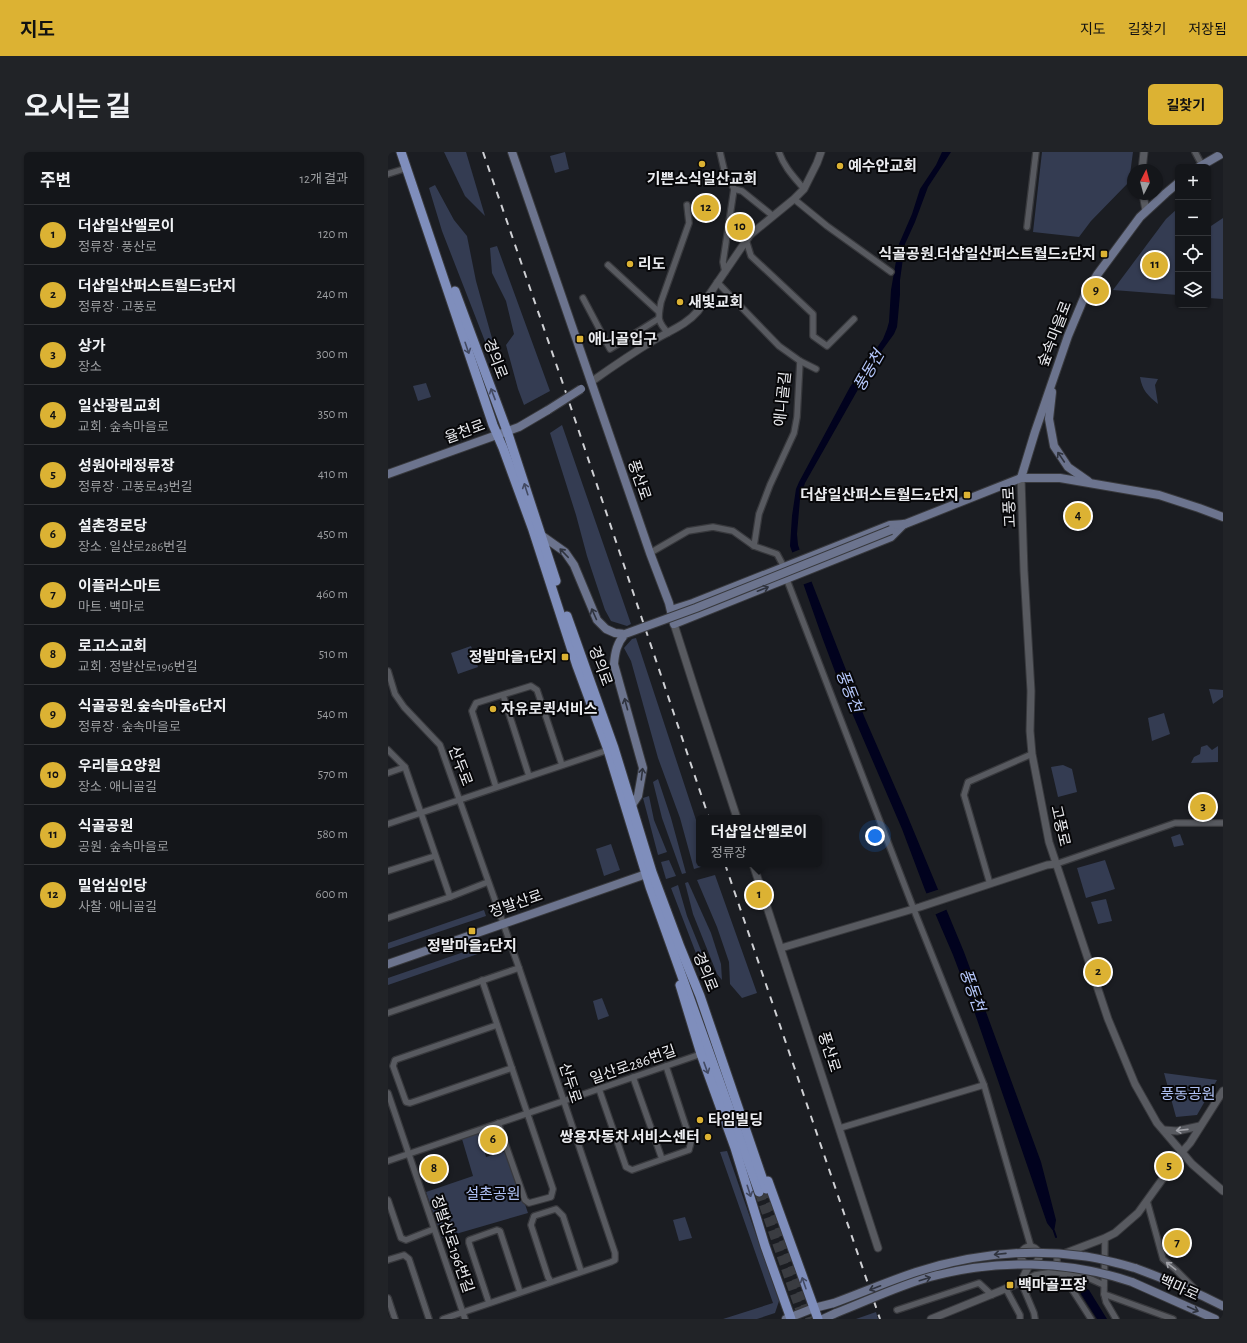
<!DOCTYPE html>
<html lang="ko">
<meta charset="utf-8">
<style>
:root{--surface:#14161a;--page:#212327;--text:#f1f3f6;--muted:#9d9fa2;--line:#333539;--accent:#dcb233}
body{margin:0;font-family:"Alegreya Sans","Noto Sans KR",sans-serif;background:var(--page);color:var(--text)}
.controls{position:absolute;right:12px;top:12px;display:grid;overflow:hidden;border-radius:6px;box-shadow:0 1px 3px #0004}
.controls button{width:36px;height:36px;display:grid;place-items:center;padding:0;border:0;border-bottom:1px solid var(--line);background:var(--surface);color:var(--text);font:20px sans-serif}
.compass{position:absolute;left:739px;top:12px;width:36px;height:36px;border-radius:50%;background:var(--surface);box-shadow:0 1px 3px #0004;rotate:6deg}
.you{position:absolute;left:487px;top:684px;width:14px;height:14px;margin:-10px;border:3px solid #fff;border-radius:50%;background:#1a73e8;box-shadow:0 0 0 6px #1a73e833}
.badge{display:grid;place-items:center;width:26px;height:26px;border-radius:50%;background:var(--accent);color:#111;font-size:13px;font-weight:700}
.pin{position:absolute;translate:-50% -50%;border:2px solid #fff;box-shadow:0 1px 4px #0006}
.popup{position:absolute;left:308px;top:663px;width:126px;height:52px;box-sizing:border-box;display:grid;place-content:center;border-radius:6px;background:var(--surface);filter:drop-shadow(0 1px 3px #0005);font-size:13px;white-space:nowrap;color:var(--muted)}
.popup b{font-size:15px;color:var(--text)}
.popup::after{content:'';position:absolute;left:50%;top:100%;margin-left:-8px;border:8px solid transparent;border-top-color:var(--surface)}
.list{margin:0;padding:0;list-style:none}
h2{display:flex;justify-content:space-between;align-items:center;height:52px;margin:0;padding:0 16px;font-size:17px}
h2 small{font-size:13px;font-weight:400;color:var(--muted)}
.list li{display:grid;grid-template-columns:26px 1fr auto;gap:12px;align-items:center;box-sizing:border-box;height:60px;padding:0 16px;border-top:1px solid var(--line)}
.list b{display:block;font-size:15px;white-space:nowrap}
.list p{margin:0;font-size:13px;white-space:nowrap;color:var(--muted)}
.list em{font-size:13px;font-style:normal;color:var(--muted)}
.icon{flex:none;width:22px;height:22px;fill:none;stroke:currentColor;stroke-width:2;stroke-linecap:round;stroke-linejoin:round}
.map{position:relative;flex:none;width:835px;height:1167px;overflow:hidden;border-radius:6px}
header{display:flex;align-items:center;gap:24px;box-sizing:border-box;height:56px;padding:0 20px;background:var(--accent);color:#111}
header strong{font-size:19px}
nav{display:flex;gap:22px;margin-inline-start:auto;font-size:14px}
.intro{display:flex;align-items:center;justify-content:space-between;box-sizing:border-box;height:96px;padding:0 24px}
h1{margin:0;font-size:28px}
.button{padding:10px 18px;border-radius:6px;background:var(--accent);color:#111;font-size:14px;font-weight:700}
main{display:flex;gap:24px;padding:0 24px}
aside{flex:1;background:var(--surface);border-radius:6px;box-shadow:0 1px 3px #0004}
.map>svg:first-child{display:block}
.green{fill:#343c52}
.water{fill:#01021e}
.pier{fill:#1b1d22}
.lines{fill:none;stroke-linecap:round;stroke-linejoin:round}
.stream{stroke:#01021e;stroke-width:2}
.primary-tunnel{stroke:#3a3c41;stroke-width:9;stroke-dasharray:9 4.5;stroke-linecap:butt}
.minor-casing{stroke:#38393d;stroke-width:8}
.tertiary-casing{stroke:#38393d;stroke-width:9}
.secondary-casing{stroke:#38393d;stroke-width:10}
.primary-casing{stroke:#38393d;stroke-width:11}
.minor{stroke:#585a60;stroke-width:5.5}
.tertiary{stroke:#585a60;stroke-width:7}
.secondary{stroke:#6c748e;stroke-width:8}
.primary{stroke:#7f8ebc;stroke-width:9}
.rail{stroke:#cfd0d4;stroke-width:2;stroke-dasharray:7 7;stroke-linecap:butt}
.secondary-bridge-casing{stroke:#38393d;stroke-width:10;stroke-linecap:butt}
.secondary-bridge{stroke:#6c748e;stroke-width:8}
.oneway{stroke:#434a62}
.oneway2{stroke:#2f333e}
.oneway3{stroke:#a1a2a8}
.poi-dot{fill:#dcb233;stroke:#070709;stroke-width:1.5}
.labels{text-anchor:middle;dominant-baseline:central;stroke-width:4;stroke-linejoin:round;paint-order:stroke}
.poi-label{font-size:15px;font-weight:bold;fill:#eaebef;stroke:#070709;text-anchor:start}
.street-label{font-size:15px;fill:#eaebef;stroke:#070709}
.park-label{font-size:15px;fill:#afc1f5;stroke:#070709}
.water-label{font-size:16px;font-style:italic;fill:#b6c8fc;stroke:#070709}
</style>
<header>
<strong>지도</strong>
<nav><a>지도</a><a>길찾기</a><a>저장됨</a></nav>
</header>
<div class="intro"><h1>오시는 길</h1><a class="button">길찾기</a></div>
<main>
<aside>
<h2>주변<small>12개 결과</small></h2>
<ul class="list">
<li><span class="badge">1</span><div><b>더샵일산엘로이</b><p>정류장 · 풍산로</p></div><em>120 m</em></li>
<li><span class="badge">2</span><div><b>더샵일산퍼스트월드3단지</b><p>정류장 · 고풍로</p></div><em>240 m</em></li>
<li><span class="badge">3</span><div><b>상가</b><p>장소</p></div><em>300 m</em></li>
<li><span class="badge">4</span><div><b>일산광림교회</b><p>교회 · 숲속마을로</p></div><em>350 m</em></li>
<li><span class="badge">5</span><div><b>성원아래정류장</b><p>정류장 · 고풍로43번길</p></div><em>410 m</em></li>
<li><span class="badge">6</span><div><b>설촌경로당</b><p>장소 · 일산로286번길</p></div><em>450 m</em></li>
<li><span class="badge">7</span><div><b>이플러스마트</b><p>마트 · 백마로</p></div><em>460 m</em></li>
<li><span class="badge">8</span><div><b>로고스교회</b><p>교회 · 정발산로196번길</p></div><em>510 m</em></li>
<li><span class="badge">9</span><div><b>식골공원.숲속마을6단지</b><p>정류장 · 숲속마을로</p></div><em>540 m</em></li>
<li><span class="badge">10</span><div><b>우리들요양원</b><p>장소 · 애니골길</p></div><em>570 m</em></li>
<li><span class="badge">11</span><div><b>식골공원</b><p>공원 · 숲속마을로</p></div><em>580 m</em></li>
<li><span class="badge">12</span><div><b>밀엄심인당</b><p>사찰 · 애니골길</p></div><em>600 m</em></li>
</ul>
</aside>
<div class="map">
<svg width="835" height="1167" viewBox="0 0 835 1167">
<rect width="100%" height="100%" fill="#1b1d22"/>
<g class="green">
<polygon points="56,0 78,0 97,64 77,44"/>
<polygon points="177,0 181,17 167,21 162,4"/>
<polygon points="654,0 745,0 741,30 703,69 691,85 645,80"/>
<polygon points="47,33 66,68 79,84 88,129 107,197 107,215 54,79 41,36"/>
<polygon points="790,56 790,143 725,138 778,67"/>
<polygon points="835,66 835,147 820,146 820,76"/>
<polygon points="109,94 162,239 136,253 130,237 118,193 126,182 118,149 104,121 102,96"/>
<path d="M752 225 770 227 767 233 770 252C760 244 754 238 752 225Z"/>
<polygon points="38,231 43,245 30,249 25,234"/>
<polygon points="174,273 243,472 239,474 223,469 217,458 199,404 188,363 162,281"/>
<polygon points="248,486 311,677 311,712 323,712 306,717 292,666 270,606 243,509 236,496 244,487"/>
<polygon points="83,494 90,515 70,522 63,501"/>
<polygon points="821,537 835,538 835,545 825,552"/>
<polygon points="776,561 782,582 764,589 760,566"/>
<polygon points="819,593 824,598 830,594 830,610 803,611 806,605 812,602 813,595"/>
<polygon points="675,613 684,617 689,640 670,645 663,615"/>
<polygon points="270,627 283,666 298,721 294,722 274,666 265,630"/>
<polygon points="261,644 266,668 279,700 270,703 255,646"/>
<polygon points="792,682 796,693 786,695 783,685"/>
<polygon points="223,692 232,718 216,724 208,697"/>
<polygon points="281,708 288,724 278,727 273,710"/>
<polygon points="717,708 727,737 698,746 689,716"/>
<polygon points="327,723 369,841 354,846 342,832 341,810 329,775 309,728"/>
<polygon points="300,730 323,781 333,812 334,828 329,822 305,762 297,731"/>
<polygon points="290,733 299,764 325,828 319,830 283,736"/>
<polygon points="718,747 724,769 710,772 703,750"/>
<polygon points="96,758 98,764 0,797 0,791"/>
<polygon points="105,790 107,796 0,833 0,826"/>
<polygon points="214,846 221,864 210,868 205,849"/>
<polygon points="776,921 829,928 809,963 788,965"/>
<polygon points="92,981 98,1005 119,999 140,1061 54,1086 38,1040 85,1024 74,987"/>
<polygon points="339,999 391,1149 387,1161 369,1167 335,1167 385,1151 332,1000"/>
<polygon points="297,1065 304,1086 291,1089 285,1068"/>
<polygon points="488,1160 490,1167 468,1167"/>
</g>
<g class="water">
<polygon points="554,0 563,0 540,35 527,70 517,92 512,128 512,142 510,165 509,175 506,182 485,211 417,331 412,347 409,382 410,393 419,418 476,564 517,658 576,800 594,849 653,1010 668,1068 666,1080 659,1071 584,853 565,803 537,738 514,677 452,533 434,485 402,394 404,364 408,337 411,330 462,235 495,187 499,177 501,170 503,138 511,92 524,62 532,37 548,13"/>
<polygon points="692,1132 701,1138 719,1167 709,1167 693,1142"/>
</g>
<g class="pier">
<polygon points="413,397 425,429 414,433 403,401"/>
<polygon points="552,737 560,757 546,763 537,742"/>
</g>
<g class="lines">
<g class="stream">
<polyline points="666,1079 668,1085"/>
<polyline points="690,1127 693,1133"/>
</g>
<g class="primary-tunnel">
<polyline points="378,1037 422,1167"/>
<polyline points="371,1040 415,1167"/>
</g>
<g class="minor-casing">
<g id="minor">
<polyline points="332,0 336,17 346,37 335,110 337,120"/>
<path d="M391 0C396 15 406 25 416 37"/>
<polyline points="807,0 814,13"/>
<polyline points="0,22 19,16"/>
<polyline points="346,37 354,39 385,64"/>
<polyline points="406,47 439,74 503,120"/>
<polyline points="639,75 648,0"/>
<polyline points="358,88 363,104 425,162 425,184 439,194 466,167"/>
<polyline points="220,113 271,160"/>
<polyline points="329,130 391,194 412,209 409,265 406,281 382,333 371,362 366,394"/>
<polyline points="195,146 222,197 270,167"/>
<path d="M280 181C269 169 270 166 273 150L301 71 299 53"/>
<polyline points="412,209 428,217"/>
<polyline points="262,401 300,379 325,375 345,379 366,394 389,402 396,415"/>
<polyline points="399,428 528,763 596,933 643,1095"/>
<polyline points="0,519 7,542 16,555 52,593 131,816 227,1101 227,1108 223,1110 55,1167"/>
<polyline points="115,543 141,624"/>
<polyline points="0,598 17,615 62,745"/>
<polyline points="0,621 17,615"/>
<polyline points="108,635 84,559 88,551 143,534 149,538 174,613"/>
<polyline points="0,672 220,598"/>
<polyline points="668,712 787,671 835,671"/>
<polyline points="0,719 47,704"/>
<polyline points="602,732 576,643 580,630 644,602"/>
<polyline points="0,766 62,745 100,730"/>
<polyline points="94,828 165,1037 163,1045 141,1051 137,1048 110,971"/>
<polyline points="0,861 131,816"/>
<polyline points="109,873 7,908 5,914 18,950 22,951 124,916"/>
<polyline points="245,925 274,1007"/>
<polyline points="211,937 238,1015 244,1018 301,998 303,990 278,914"/>
<polyline points="0,941 77,1167"/>
<polyline points="452,976 596,933"/>
<polyline points="0,1009 313,902"/>
<polyline points="0,1048 13,1086 18,1088 46,1077"/>
<polyline points="759,1049 775,1107 788,1118 808,1138"/>
<polyline points="717,1086 716,1142 718,1150 728,1167"/>
<polyline points="669,1104 669,1112 671,1117 703,1167"/>
<polyline points="0,1108 16,1103 21,1107 41,1167"/>
<polyline points="163,1130 160,1125 143,1073 146,1064 168,1057 175,1064 193,1119"/>
<polyline points="618,1137 632,1163 632,1167"/>
<polyline points="716,1142 785,1167"/>
<polyline points="0,1146 7,1167"/>
<polyline points="101,1151 81,1091 81,1088 109,1078 112,1079 132,1140"/>
<polyline points="509,1158 591,1131 604,1143"/>
<polyline points="647,1167 646,1161 633,1130 647,1123 665,1120 694,1123 716,1133"/>
</g>
</g>
<g class="tertiary-casing">
<g id="tertiary">
<polyline points="754,18 756,0"/>
<polyline points="755,42 758,59"/>
<path d="M203 230C224 215 246 200 268 187 283 178 298 173 310 159L362 83 406 47 416 37 429 11 433 0"/>
<polyline points="633,326 636,419 643,539 642,579 644,602 661,690 720,867 747,932 769,971 804,1012 835,1039"/>
<polyline points="286,472 309,544 349,666"/>
<polyline points="365,712 490,1096"/>
<polyline points="393,796 532,755 659,713 668,712"/>
<polyline points="776,978 789,979 812,974"/>
<circle cx="642" cy="1104" r="9"/>
<polyline points="675,1102 717,1086 727,1081 750,1061 794,1000 802,991 835,939"/>
<polyline points="543,1167 612,1139 633,1130 641,1113"/>
</g>
</g>
<g class="secondary-casing">
<g id="secondary">
<polyline points="124,0 262,401 281,451 286,472 503,385 516,372"/>
<polyline points="811,15 835,1"/>
<polyline points="664,240 661,267 666,294 680,315 700,329"/>
<polyline points="0,322 131,275 160,258"/>
<polyline points="633,326 647,280 680,184 698,141 709,123 752,65 778,41 790,31"/>
<polyline points="512,374 633,326 672,326 771,343 811,356 835,365"/>
<polyline points="153,383 177,400 186,413 209,468 218,477 227,481 237,482"/>
<polyline points="283,458 305,451 502,373 516,372"/>
<path d="M237 482C229 491 227 500 226 512L255 616 250 644 244 653"/>
<polyline points="0,812 264,720"/>
<path d="M747 1116C777 1127 806 1139 835 1154"/>
<polyline points="744,1130 827,1167"/>
<polyline points="398,1167 426,1156 446,1151"/>
<polyline points="435,1167 448,1161"/>
</g>
</g>
<g class="primary-casing">
<g id="primary">
<polyline points="13,0 105,273 115,296 145,378 189,514 220,598 262,735 371,1040"/>
<polyline points="67,139 119,279 168,429"/>
<polyline points="179,464 226,596 264,720 292,795 312,844 378,1037"/>
<polyline points="292,833 313,902 347,996 377,1094 403,1167"/>
<polyline points="380,1029 430,1167"/>
</g>
</g>
<use href="#minor" class="minor"/>
<use href="#tertiary" class="tertiary"/>
<use href="#secondary" class="secondary"/>
<use href="#primary" class="primary"/>
<g class="rail">
<polyline points="95,0 174,229 321,666"/>
<polyline points="337,712 492,1167"/>
</g>
<g class="secondary-bridge-casing">
<g id="secondary-bridge">
<polyline points="160,258 193,237"/>
<polyline points="237,482 308,456 503,378"/>
<path d="M446 1151C473 1141 501 1129 528 1120 582 1103 638 1096 694 1104 712 1106 729 1111 747 1116"/>
<path d="M448 1161C479 1149 510 1134 542 1125 608 1107 680 1108 744 1130"/>
</g>
</g>
<use href="#secondary-bridge" class="secondary-bridge"/>
</g>
<defs><path id="oneway-shaft" d="M-6 0H5M1.5-3L5.5 0L1.5 3" fill="none" stroke-width="1.6" stroke-linecap="round" stroke-linejoin="round"/></defs>
<g class="oneway">
<use href="#oneway-shaft" transform="translate(79 196) rotate(71)"/>
<use href="#oneway-shaft" transform="translate(105 242) rotate(-111)"/>
<use href="#oneway-shaft" transform="translate(138 337) rotate(-108)"/>
<use href="#oneway-shaft" transform="translate(318 916) rotate(70)"/>
<use href="#oneway-shaft" transform="translate(361 1039) rotate(72)"/>
<use href="#oneway-shaft" transform="translate(416 1131) rotate(-109)"/>
</g>
<g class="oneway2">
<use href="#oneway-shaft" transform="translate(673 305) rotate(-124)"/>
<use href="#oneway-shaft" transform="translate(176 401) rotate(-134)"/>
<use href="#oneway-shaft" transform="translate(375 437) rotate(-21)"/>
<use href="#oneway-shaft" transform="translate(206 462) rotate(-114)"/>
<use href="#oneway-shaft" transform="translate(238 552) rotate(-105)"/>
<use href="#oneway-shaft" transform="translate(254 622) rotate(-83)"/>
<use href="#oneway-shaft" transform="translate(612 1102) rotate(174)"/>
<use href="#oneway-shaft" transform="translate(537 1127) rotate(-17)"/>
<use href="#oneway-shaft" transform="translate(487 1136) rotate(159)"/>
<use href="#oneway-shaft" transform="translate(805 1157) rotate(24)"/>
</g>
<g class="oneway3">
<use href="#oneway-shaft" transform="translate(794 978) rotate(174)"/>
<use href="#oneway-shaft" transform="translate(783 1114) rotate(-142)"/>
</g>
<g class="poi-dot">
<circle cx="314" cy="12" r="4"/>
<circle cx="452" cy="14" r="4"/>
<rect x="712" y="98" width="8" height="8" rx="2"/>
<circle cx="242" cy="112" r="4"/>
<circle cx="292" cy="150" r="4"/>
<rect x="188" y="183" width="8" height="8" rx="2"/>
<rect x="575" y="339" width="8" height="8" rx="2"/>
<rect x="173" y="501" width="8" height="8" rx="2"/>
<circle cx="105" cy="557" r="4"/>
<rect x="80" y="775" width="8" height="8" rx="2"/>
<circle cx="312" cy="968" r="4"/>
<circle cx="320" cy="985" r="4"/>
<rect x="618" y="1129" width="8" height="8" rx="2"/>
</g>
<g class="labels">
<g class="poi-label">
<text x="460" y="14">예수안교회</text>
<text x="314" y="27" text-anchor="middle">기쁜소식일산교회</text>
<text x="708" y="102" text-anchor="end">식골공원.더샵일산퍼스트월드2단지</text>
<text x="250" y="112">리도</text>
<text x="300" y="150">새빛교회</text>
<text x="200" y="187">애니골입구</text>
<text x="571" y="343" text-anchor="end">더샵일산퍼스트월드2단지</text>
<text x="169" y="505" text-anchor="end">정발마을1단지</text>
<text x="113" y="557">자유로퀵서비스</text>
<text x="84" y="794" text-anchor="middle">정발마을2단지</text>
<text x="320" y="968">타임빌딩</text>
<text x="312" y="985" text-anchor="end">쌍용자동차 서비스센터</text>
<text x="630" y="1133">백마골프장</text>
</g>
<g class="street-label">
<text transform="translate(667 182) rotate(-69)">숲속마을로</text>
<text transform="translate(107 207) rotate(69)">경의로</text>
<text transform="translate(395 247) rotate(-84)">애니골길</text>
<text transform="translate(77 280) rotate(-20)">율천로</text>
<text transform="translate(251 328) rotate(71)">풍산로</text>
<text transform="translate(622 355) rotate(-93)">고풍로</text>
<text transform="translate(212 514) rotate(70)">경의로</text>
<text transform="translate(72 614) rotate(69)">산두로</text>
<text transform="translate(672 674) rotate(77)">고풍로</text>
<text transform="translate(128 752) rotate(-19)">정발산로</text>
<text transform="translate(317 820) rotate(68)">경의로</text>
<text transform="translate(441 900) rotate(72)">풍산로</text>
<text transform="translate(245 913) rotate(-19)">일산로286번길</text>
<text transform="translate(182 931) rotate(72)">산두로</text>
<text transform="translate(64 1092) rotate(71)">정발산로196번길</text>
<text transform="translate(791 1136) rotate(24)">백마로</text>
</g>
<g class="park-label">
<text x="800" y="942">풍동공원</text>
<text x="105" y="1042">설촌공원</text>
</g>
<g class="water-label">
<text transform="translate(481 219) rotate(-60)">풍동천</text>
<text transform="translate(461 539) rotate(68)">풍동천</text>
<text transform="translate(584 838) rotate(70)">풍동천</text>
</g>
</g>
</svg>
<div class="controls">
<button>+</button>
<button>−</button>
<button><svg class="icon" aria-label="locate" viewBox="0 0 24 24"><circle cx="12" cy="12" r="6"/><path d="M12 2v4M12 18v4M2 12h4M18 12h4"/></svg></button>
<button><svg class="icon" aria-label="layers" viewBox="0 0 24 24"><path d="M12 4l9 5-9 5-9-5zM3 14l9 5 9-5"/></svg></button>
</div>
<svg class="compass" viewBox="-18 -18 36 36"><path d="M0-13l5 13h-10z" fill="#e53935"/><path d="M0 13l5-13h-10z" fill="#9d9fa2"/></svg>
<div class="you"></div>
<div class="pin badge" style="left:371px;top:743px">1</div>
<div class="popup"><b>더샵일산엘로이</b>정류장</div>
<div class="pin badge" style="left:710px;top:820px">2</div>
<div class="pin badge" style="left:815px;top:655px">3</div>
<div class="pin badge" style="left:690px;top:364px">4</div>
<div class="pin badge" style="left:781px;top:1014px">5</div>
<div class="pin badge" style="left:105px;top:988px">6</div>
<div class="pin badge" style="left:789px;top:1091px">7</div>
<div class="pin badge" style="left:46px;top:1017px">8</div>
<div class="pin badge" style="left:708px;top:139px">9</div>
<div class="pin badge" style="left:352px;top:75px">10</div>
<div class="pin badge" style="left:767px;top:113px">11</div>
<div class="pin badge" style="left:318px;top:56px">12</div>
</div>
</main>
